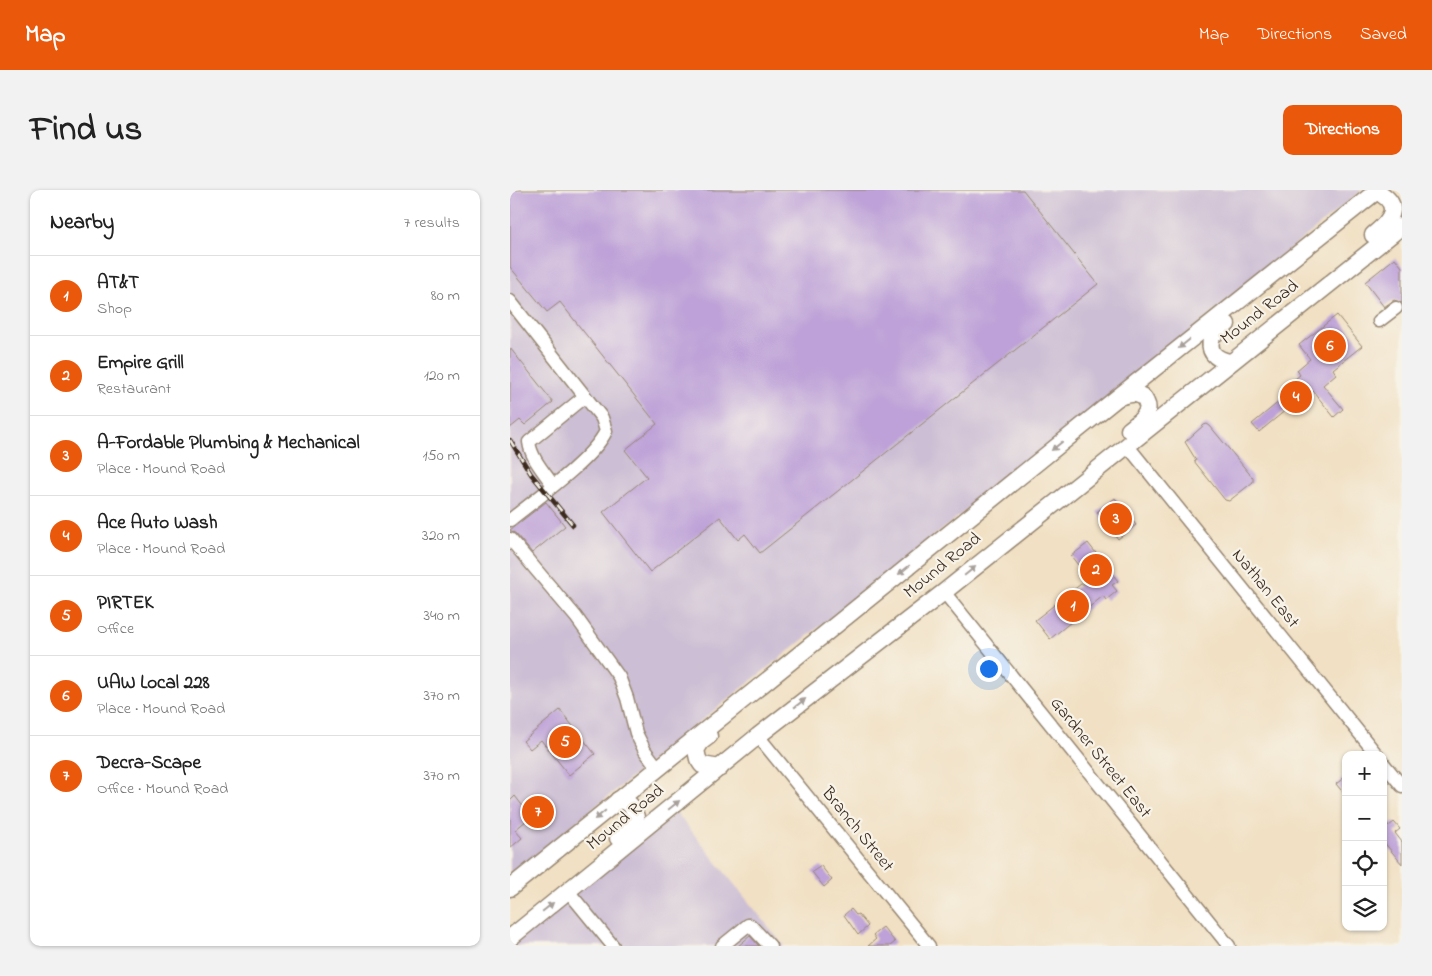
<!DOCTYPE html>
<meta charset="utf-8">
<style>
:root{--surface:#fff;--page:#f2f2f2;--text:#222;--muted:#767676;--line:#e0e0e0;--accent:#ea580c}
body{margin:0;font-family:"Indie Flower",sans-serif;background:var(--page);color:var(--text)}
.controls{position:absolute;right:15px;bottom:15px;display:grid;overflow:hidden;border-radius:10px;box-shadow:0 1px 4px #0004}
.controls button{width:45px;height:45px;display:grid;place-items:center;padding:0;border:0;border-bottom:1px solid var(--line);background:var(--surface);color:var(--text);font:25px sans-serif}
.you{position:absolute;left:478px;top:478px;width:18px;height:18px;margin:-12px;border:4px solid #fff;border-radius:50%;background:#1a73e8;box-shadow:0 0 0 8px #1a73e833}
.badge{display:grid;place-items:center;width:32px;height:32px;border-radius:50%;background:var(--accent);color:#fff;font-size:16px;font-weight:700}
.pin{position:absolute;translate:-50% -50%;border:2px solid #fff;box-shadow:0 1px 5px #0006}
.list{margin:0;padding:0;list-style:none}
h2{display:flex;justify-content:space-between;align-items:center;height:65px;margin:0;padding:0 20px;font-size:21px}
h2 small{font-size:16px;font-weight:400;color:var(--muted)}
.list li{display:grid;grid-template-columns:32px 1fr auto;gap:15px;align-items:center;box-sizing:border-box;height:80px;padding:0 20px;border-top:1px solid var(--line)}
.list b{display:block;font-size:19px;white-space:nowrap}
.list p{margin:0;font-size:16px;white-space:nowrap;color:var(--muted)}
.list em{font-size:16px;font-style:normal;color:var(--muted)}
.icon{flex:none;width:28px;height:28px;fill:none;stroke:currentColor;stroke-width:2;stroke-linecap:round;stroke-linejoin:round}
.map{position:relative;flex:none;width:892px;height:756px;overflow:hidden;border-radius:10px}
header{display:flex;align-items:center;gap:30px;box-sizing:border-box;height:70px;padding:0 25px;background:var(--accent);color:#fff}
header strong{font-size:24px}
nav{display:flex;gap:28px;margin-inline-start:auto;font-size:18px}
.intro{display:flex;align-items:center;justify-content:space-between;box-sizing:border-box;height:120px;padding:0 30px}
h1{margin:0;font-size:35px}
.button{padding:12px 22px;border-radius:10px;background:var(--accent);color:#fff;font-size:18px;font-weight:700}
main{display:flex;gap:30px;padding:0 30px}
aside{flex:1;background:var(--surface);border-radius:10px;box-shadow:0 1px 4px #0004}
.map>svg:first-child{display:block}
.industrial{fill:#ccbed4}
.building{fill:#bda1d8}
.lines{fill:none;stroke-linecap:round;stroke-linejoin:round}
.minor-casing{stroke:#968570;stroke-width:15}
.major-casing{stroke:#968570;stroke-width:19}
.minor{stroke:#fff;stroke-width:12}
.major{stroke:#fff;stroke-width:16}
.rail-casing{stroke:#3b2a1e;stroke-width:4.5}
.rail{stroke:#f7f3e8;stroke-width:2.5;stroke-dasharray:8;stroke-linecap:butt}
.oneway{fill:#a79f9a}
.labels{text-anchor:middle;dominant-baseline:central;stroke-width:4.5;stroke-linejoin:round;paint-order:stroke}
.street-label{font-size:18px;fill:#3b2a1e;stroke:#f7f3e8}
</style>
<header>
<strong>Map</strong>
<nav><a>Map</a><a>Directions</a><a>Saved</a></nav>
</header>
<div class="intro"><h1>Find us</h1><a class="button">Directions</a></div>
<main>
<aside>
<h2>Nearby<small>7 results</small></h2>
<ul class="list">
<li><span class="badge">1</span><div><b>AT&amp;T</b><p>Shop</p></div><em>80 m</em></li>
<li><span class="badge">2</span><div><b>Empire Grill</b><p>Restaurant</p></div><em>120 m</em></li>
<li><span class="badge">3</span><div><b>A-Fordable Plumbing &amp; Mechanical</b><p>Place · Mound Road</p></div><em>150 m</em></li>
<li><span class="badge">4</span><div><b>Ace Auto Wash</b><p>Place · Mound Road</p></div><em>320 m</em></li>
<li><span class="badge">5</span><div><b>PIRTEK</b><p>Office</p></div><em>340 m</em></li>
<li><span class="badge">6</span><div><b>UAW Local 228</b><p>Place · Mound Road</p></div><em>370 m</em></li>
<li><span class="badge">7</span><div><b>Decra-Scape</b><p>Office · Mound Road</p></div><em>370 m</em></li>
</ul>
</aside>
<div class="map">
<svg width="892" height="756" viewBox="0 0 892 756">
<rect width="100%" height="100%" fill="#f7f3e8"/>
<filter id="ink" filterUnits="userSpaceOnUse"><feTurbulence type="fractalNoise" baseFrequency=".02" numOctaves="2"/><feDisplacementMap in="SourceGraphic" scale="10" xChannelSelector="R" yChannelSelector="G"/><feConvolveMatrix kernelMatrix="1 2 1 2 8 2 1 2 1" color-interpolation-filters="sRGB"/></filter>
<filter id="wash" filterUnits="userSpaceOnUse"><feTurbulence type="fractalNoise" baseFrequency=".0096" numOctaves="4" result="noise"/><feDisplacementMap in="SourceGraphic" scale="20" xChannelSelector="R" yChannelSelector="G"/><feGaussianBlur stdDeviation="1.12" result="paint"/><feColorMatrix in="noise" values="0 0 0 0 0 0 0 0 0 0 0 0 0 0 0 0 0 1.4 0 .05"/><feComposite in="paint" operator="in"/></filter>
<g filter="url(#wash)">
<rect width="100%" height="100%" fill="#f1e0c3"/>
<g class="industrial">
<polygon points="0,0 852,0 637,177 208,517 0,686"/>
<polygon points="166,622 274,756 1,756"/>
</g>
<g id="blocks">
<g class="building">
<polygon points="0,0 513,0 588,94 250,363 235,344 228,350 210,327 140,382 93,322 137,287 115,260 147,234 50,112 37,122 0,77"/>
<polygon points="885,68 892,77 892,113 884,110 874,117 855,92"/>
<polygon points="827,125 852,156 823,179 826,184 813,195 833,219 824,227 803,201 784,217 782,215 749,242 742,234 776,206 771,200 790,185 787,180 800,169 789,155"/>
<polygon points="0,158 43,212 15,235 10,230 0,238"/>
<polygon points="697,234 700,236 743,288 743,292 719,311 715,310 684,271 686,270 675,252 694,235"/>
<polygon points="605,308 626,335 608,349 587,322"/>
<polygon points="36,312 55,336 22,363 6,344 0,340"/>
<polygon points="578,353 608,391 602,395 607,401 596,410 593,406 540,449 525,430 571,394 583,394 561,366"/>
<polygon points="50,520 85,564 59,585 31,550 20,559 13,551"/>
<polygon points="836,586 836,606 826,594"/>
<polygon points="5,606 15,619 26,610 39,626 30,633 23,625 5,640 12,648 0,658 0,611"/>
<polygon points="873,628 879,636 884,632 890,639 885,643 892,652 892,674 873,651"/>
<polygon points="311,676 322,690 314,697 302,682"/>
<polygon points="341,719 346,725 348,724 358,736 348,745 334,725"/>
<polygon points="373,737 385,752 380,756 358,756 366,749 363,745"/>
<polygon points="240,746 249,756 228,756"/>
</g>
</g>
</g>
<g filter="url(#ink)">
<use href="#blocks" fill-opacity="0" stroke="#968570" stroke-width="1"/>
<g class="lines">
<g class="minor-casing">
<g id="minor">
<path d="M0 111 92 228 96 241C83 269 26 309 0 330"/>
<polyline points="869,131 886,118"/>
<polyline points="617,255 867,565"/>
<path d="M43 295C34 282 21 268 19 252L75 206"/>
<polyline points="0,349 66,427 109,487 117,508 126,543 135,561 148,578"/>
<polyline points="434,402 719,756"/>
<polyline points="248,546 419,756"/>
<polyline points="873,573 892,596"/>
<polyline points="58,701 103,756"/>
<polyline points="212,756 238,735 240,735 260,756"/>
</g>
</g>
<g class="major-casing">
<g id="major">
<path d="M863 45C883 29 892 14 866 1"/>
<path d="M717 134 702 146C697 162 705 169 720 172"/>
<path d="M609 207C619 204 631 200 636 212 638 216 638 220 636 223 633 230 625 235 619 240"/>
<polyline points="199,546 191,552 186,560 188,569 192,575 210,578"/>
<path d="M108 648 122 636 126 627C123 617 120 611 108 610"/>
<polyline points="0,698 607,208 868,0"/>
<polyline points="0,748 248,546 434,402 892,36"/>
</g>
</g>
<use href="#minor" class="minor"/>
<use href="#major" class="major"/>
<g class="rail-casing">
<polyline id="rail" points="0,250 21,284 63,335"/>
</g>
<use href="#rail" class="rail"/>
</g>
<defs><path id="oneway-solid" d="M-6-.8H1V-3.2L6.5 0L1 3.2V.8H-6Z" transform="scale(1.25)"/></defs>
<g class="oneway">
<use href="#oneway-solid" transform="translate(674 154) rotate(141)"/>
<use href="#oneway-solid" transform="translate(547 256) rotate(141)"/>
<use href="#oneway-solid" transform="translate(394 380) rotate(141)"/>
<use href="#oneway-solid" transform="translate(460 381) rotate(-39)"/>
<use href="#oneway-solid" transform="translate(290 513) rotate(-38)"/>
<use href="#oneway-solid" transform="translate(164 615) rotate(-39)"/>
<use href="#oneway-solid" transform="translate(90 625) rotate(141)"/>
<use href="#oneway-solid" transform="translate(38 717) rotate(-39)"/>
</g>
</g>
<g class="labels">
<g class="street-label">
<text transform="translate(750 123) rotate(-38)">Mound Road</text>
<text transform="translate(433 376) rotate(-39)">Mound Road</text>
<text transform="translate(755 399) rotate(51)">Nathan East</text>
<text transform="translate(590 568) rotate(51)">Gardner Street East</text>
<text transform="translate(116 628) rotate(-39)">Mound Road</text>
<text transform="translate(347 640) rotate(51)">Branch Street</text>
</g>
</g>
</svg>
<div class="controls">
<button>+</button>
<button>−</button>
<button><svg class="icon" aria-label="locate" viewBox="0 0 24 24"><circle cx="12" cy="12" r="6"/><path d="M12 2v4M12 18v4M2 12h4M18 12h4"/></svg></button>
<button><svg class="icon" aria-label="layers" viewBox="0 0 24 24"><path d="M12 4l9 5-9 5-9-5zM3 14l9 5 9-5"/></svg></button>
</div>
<div class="you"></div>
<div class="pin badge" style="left:563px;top:416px">1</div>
<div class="pin badge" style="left:586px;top:380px">2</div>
<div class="pin badge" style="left:606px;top:329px">3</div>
<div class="pin badge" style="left:786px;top:207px">4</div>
<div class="pin badge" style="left:55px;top:552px">5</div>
<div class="pin badge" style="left:820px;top:156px">6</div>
<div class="pin badge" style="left:28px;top:622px">7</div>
</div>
</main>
